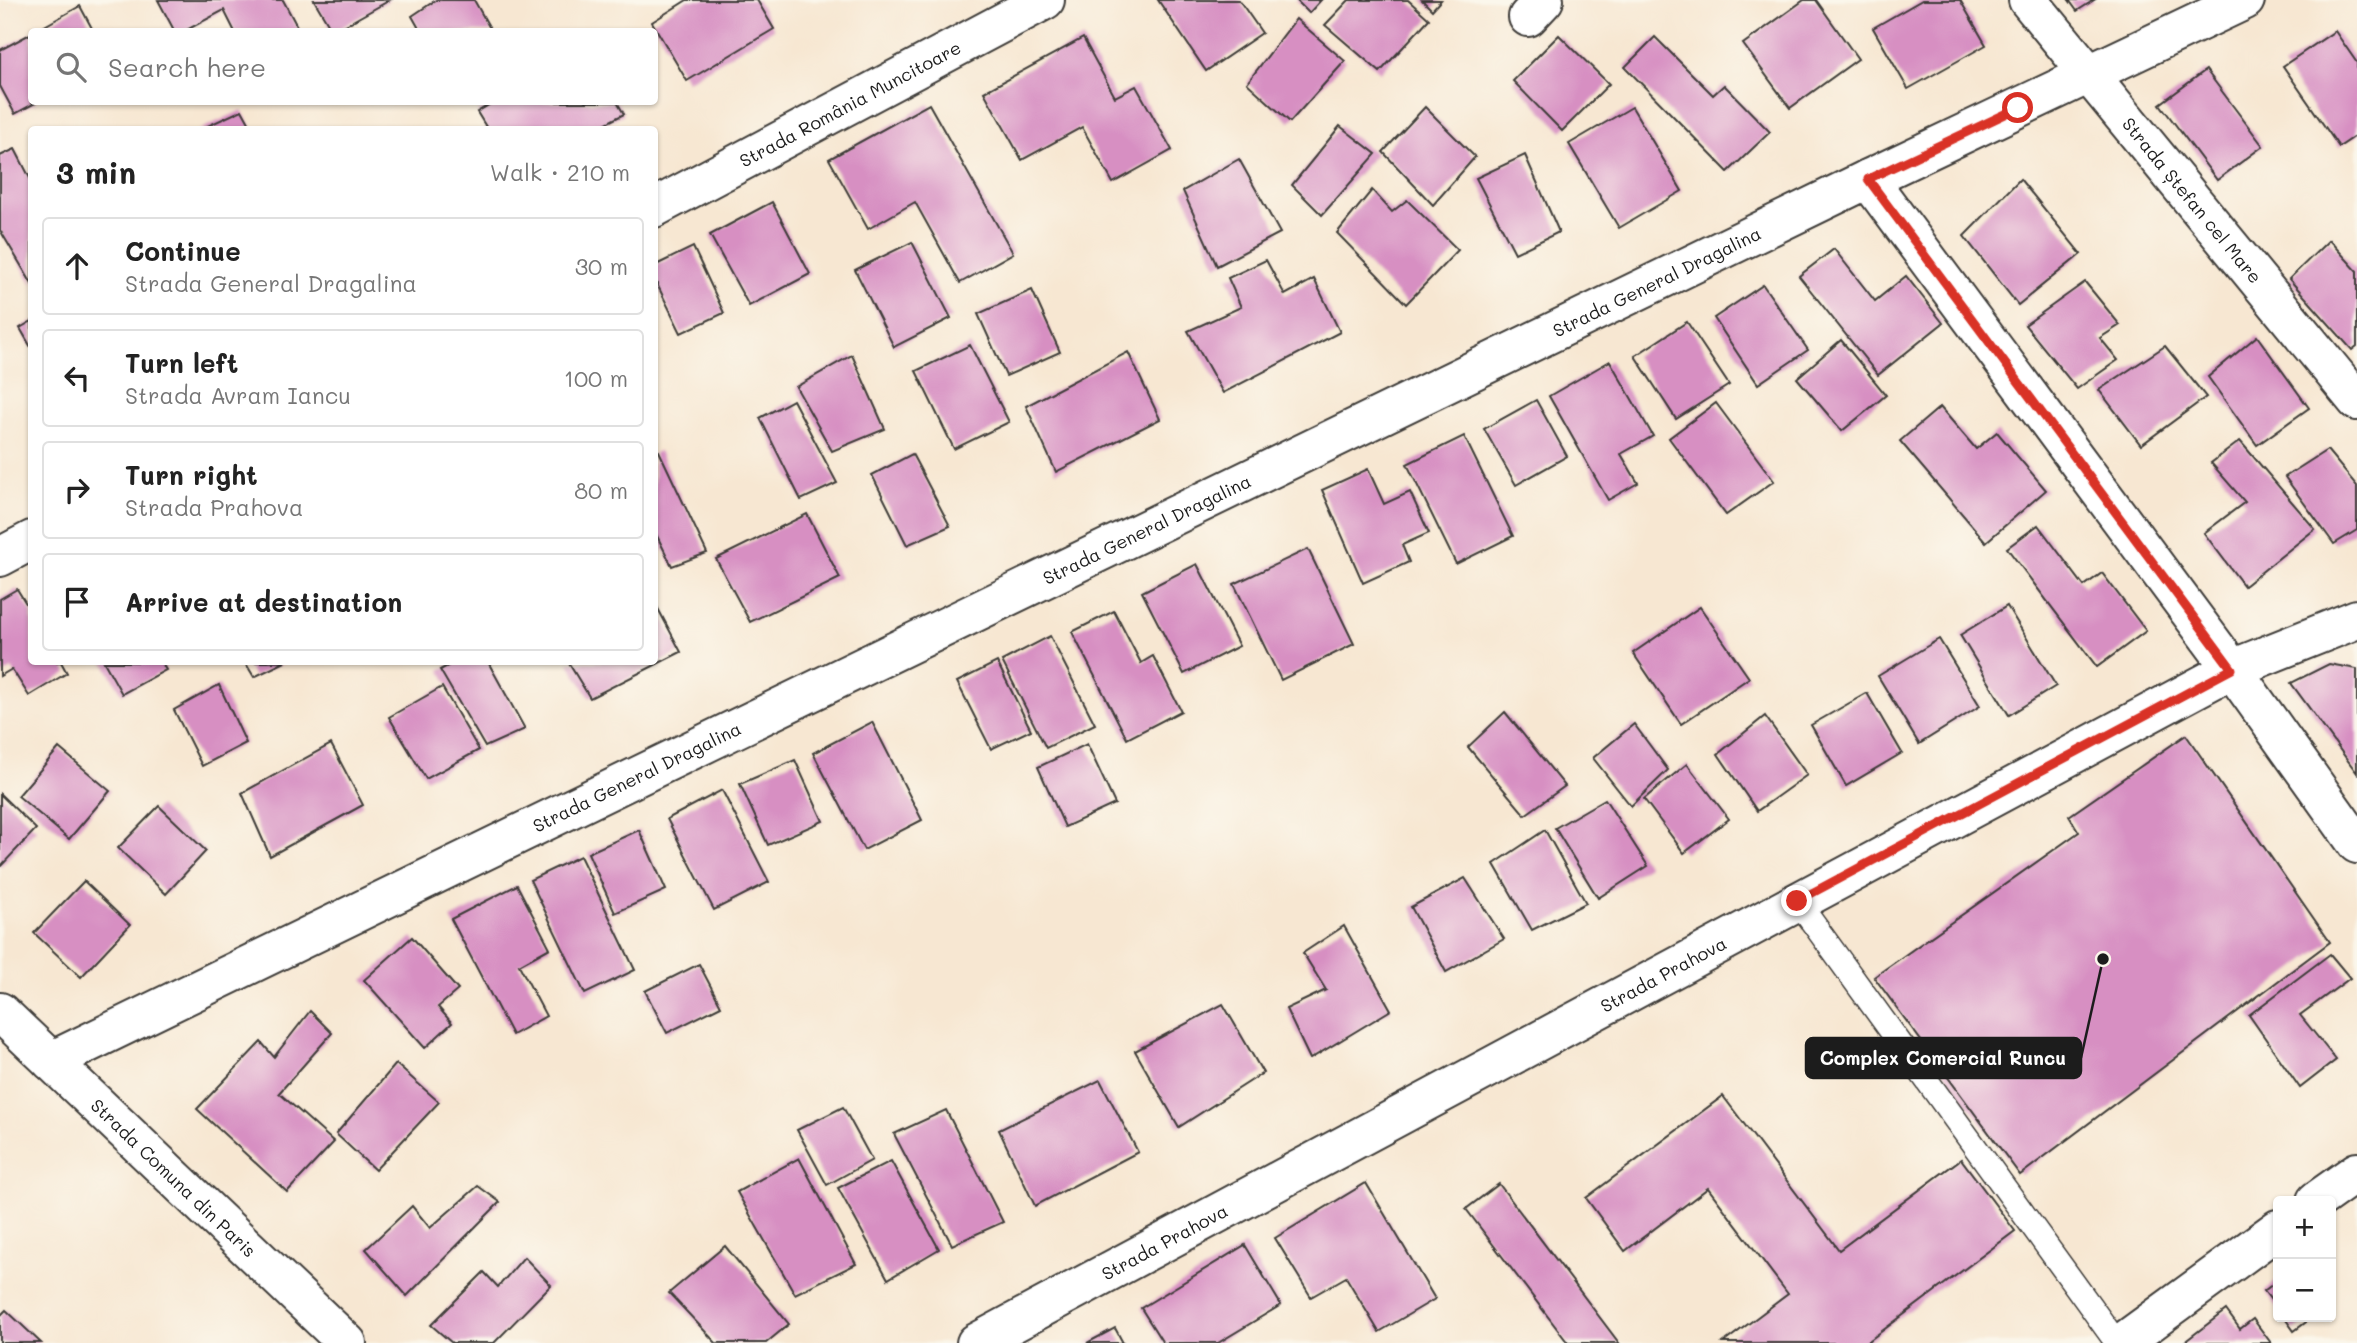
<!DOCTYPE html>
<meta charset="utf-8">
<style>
:root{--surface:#fff;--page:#f2f2f2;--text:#222;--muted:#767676;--line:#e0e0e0}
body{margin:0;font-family:Mali,sans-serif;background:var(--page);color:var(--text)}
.controls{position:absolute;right:21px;bottom:21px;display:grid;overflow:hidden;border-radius:7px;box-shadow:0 2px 5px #0004}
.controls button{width:63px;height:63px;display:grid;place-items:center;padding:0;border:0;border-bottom:2px solid var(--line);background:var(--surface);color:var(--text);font:35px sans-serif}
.stop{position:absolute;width:21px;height:21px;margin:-16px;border:5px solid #d93025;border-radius:50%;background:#fff}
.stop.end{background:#d93025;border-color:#fff;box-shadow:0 2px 7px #0008}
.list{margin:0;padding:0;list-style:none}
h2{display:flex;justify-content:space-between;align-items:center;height:91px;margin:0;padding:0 28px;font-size:30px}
h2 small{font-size:23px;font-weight:400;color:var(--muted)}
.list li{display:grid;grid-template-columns:46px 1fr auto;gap:21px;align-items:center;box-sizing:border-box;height:98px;margin:0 14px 14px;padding:0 14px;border:2px solid var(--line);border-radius:7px}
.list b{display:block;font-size:26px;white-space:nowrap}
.list p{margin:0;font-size:23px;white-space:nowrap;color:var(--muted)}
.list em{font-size:23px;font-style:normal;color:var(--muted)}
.icon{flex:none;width:38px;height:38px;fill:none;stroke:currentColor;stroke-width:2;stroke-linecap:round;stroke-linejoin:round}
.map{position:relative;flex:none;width:2357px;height:1343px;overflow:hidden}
.search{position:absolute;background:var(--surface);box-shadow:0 2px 5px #0004;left:28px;top:28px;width:630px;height:77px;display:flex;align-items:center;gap:18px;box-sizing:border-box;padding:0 24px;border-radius:7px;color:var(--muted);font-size:26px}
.panel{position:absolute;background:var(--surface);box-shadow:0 2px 5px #0004;left:28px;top:126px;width:630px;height:539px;border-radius:7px}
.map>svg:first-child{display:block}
.building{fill:#d78fc2}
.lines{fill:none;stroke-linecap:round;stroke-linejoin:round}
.service-casing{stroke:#3d3a37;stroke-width:26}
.minor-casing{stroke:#3d3a37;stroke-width:42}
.service{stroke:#fff;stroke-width:23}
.minor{stroke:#fff;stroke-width:38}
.route{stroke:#d93025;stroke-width:9}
.labels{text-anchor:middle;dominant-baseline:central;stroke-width:5;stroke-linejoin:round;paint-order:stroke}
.street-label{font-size:18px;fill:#1c1c1c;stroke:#fbf7ec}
.leader{fill:none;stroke:#1c1c1c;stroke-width:2.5}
.callout-dot{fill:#1c1c1c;stroke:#fbf7ec;stroke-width:2.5}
.callout{fill:#1c1c1c;stroke:#1c1c1c;stroke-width:2.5}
.callout-label{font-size:19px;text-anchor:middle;font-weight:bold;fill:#fff}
</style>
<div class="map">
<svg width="2357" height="1343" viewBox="0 0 2357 1343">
<rect width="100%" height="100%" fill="#fbf7ec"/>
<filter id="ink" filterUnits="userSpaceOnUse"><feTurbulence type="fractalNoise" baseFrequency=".0143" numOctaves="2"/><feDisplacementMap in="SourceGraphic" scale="14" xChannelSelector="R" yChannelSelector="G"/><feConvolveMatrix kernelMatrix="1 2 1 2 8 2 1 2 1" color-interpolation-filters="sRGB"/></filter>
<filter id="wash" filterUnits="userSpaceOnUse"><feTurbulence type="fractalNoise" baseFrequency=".00686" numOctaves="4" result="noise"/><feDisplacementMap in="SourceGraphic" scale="28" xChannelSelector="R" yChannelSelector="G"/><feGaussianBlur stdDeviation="1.57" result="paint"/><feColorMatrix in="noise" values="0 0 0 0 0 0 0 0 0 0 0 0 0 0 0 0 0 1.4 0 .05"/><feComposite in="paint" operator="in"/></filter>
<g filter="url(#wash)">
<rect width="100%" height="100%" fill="#f7e7d2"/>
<g id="blocks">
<g class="building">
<polygon points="158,0 283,0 300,32 235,32 224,10 183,32 175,32"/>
<polygon points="314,0 390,0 333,32"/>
<polygon points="436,0 474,0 492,32 421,32 412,16"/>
<polygon points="687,0 757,0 774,29 687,81 652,22"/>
<polygon points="1158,0 1239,0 1262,33 1206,71"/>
<polygon points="1296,0 1321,0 1309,13"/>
<polygon points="1349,0 1408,0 1429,19 1380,72 1325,25"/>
<polygon points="1422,0 1441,0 1432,10"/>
<polygon points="1804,0 1816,0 1858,59 1790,108 1743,44"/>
<polygon points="1922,0 1960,0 1986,45 1908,89 1873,28"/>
<polygon points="2069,0 2094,0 2077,11"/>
<polygon points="80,6 94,32 34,32"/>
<polygon points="1296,19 1345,61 1290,122 1247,83"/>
<polygon points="2335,31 2357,63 2357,135 2339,147 2283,66"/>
<polygon points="32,33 32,102 37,102 15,114 0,86 0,50"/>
<polygon points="1559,35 1609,84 1562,131 1513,81"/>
<polygon points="1655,37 1713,95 1724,85 1770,132 1728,172 1625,67"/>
<polygon points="1083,38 1115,97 1136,86 1172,150 1113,183 1082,127 1022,160 984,92"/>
<polygon points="2206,70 2263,146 2217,180 2160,104"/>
<polygon points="494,102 617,102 624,114 593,130 488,130 477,112"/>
<polygon points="929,104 1013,253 960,283 915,202 868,229 829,159"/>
<polygon points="1425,107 1475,157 1433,205 1383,152"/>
<polygon points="1632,107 1682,191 1619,228 1569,144"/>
<polygon points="242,110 253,130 199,130"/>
<polygon points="1340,126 1376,154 1322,215 1292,185"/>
<polygon points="15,149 32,182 32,284 0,230 0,156"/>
<polygon points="1525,155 1559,232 1515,253 1476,178"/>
<polygon points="1239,159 1280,233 1217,266 1183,191"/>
<polygon points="2020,179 2081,254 2018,305 1964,236"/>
<polygon points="1372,190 1392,212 1407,200 1458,250 1406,304 1337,233"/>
<polygon points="772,202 810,274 749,306 710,235"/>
<polygon points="2329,240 2357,271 2357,346 2352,350 2289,279"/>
<polygon points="912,242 951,318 894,347 855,270"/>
<polygon points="693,247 724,313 681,333 654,278 654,266"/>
<polygon points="1834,249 1875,301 1906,276 1943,323 1878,375 1799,276"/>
<polygon points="1266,260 1285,295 1314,279 1340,332 1223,393 1188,331 1241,307 1228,278"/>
<polygon points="2085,282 2120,325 2100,338 2118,360 2077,389 2025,325"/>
<polygon points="1763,285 1808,350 1758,384 1714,318"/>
<polygon points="1032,290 1060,352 1006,376 978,314"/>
<polygon points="32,321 32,349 20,328"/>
<polygon points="1687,322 1729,385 1676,419 1635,356"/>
<polygon points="2257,336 2309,408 2257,445 2208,377"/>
<polygon points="1841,340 1886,395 1842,431 1797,378"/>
<polygon points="970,345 1009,422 954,449 916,371"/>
<polygon points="2165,346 2206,397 2141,445 2099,390"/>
<polygon points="1128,352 1160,419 1056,472 1026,406"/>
<polygon points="852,355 885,429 832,451 796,387"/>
<polygon points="1610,361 1653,436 1621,454 1638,483 1608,500 1549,396"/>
<polygon points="793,400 837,483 801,500 760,418"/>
<polygon points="1536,400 1567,456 1516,485 1484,429"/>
<polygon points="1716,403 1774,481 1726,515 1669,438"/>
<polygon points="1940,407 1976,449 1997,432 2046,490 1986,542 1900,441"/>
<polygon points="1464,436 1513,536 1456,564 1407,464"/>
<polygon points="2240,441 2315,529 2244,586 2204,533 2245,502 2211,463"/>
<polygon points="2327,450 2357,486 2357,530 2334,544 2285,477"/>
<polygon points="659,451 707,553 672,566 654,530 654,453"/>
<polygon points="912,454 950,526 907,545 872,475"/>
<polygon points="1368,469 1384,504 1410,492 1429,533 1402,545 1409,562 1363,583 1322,490"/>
<polygon points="807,514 840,578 750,622 716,559"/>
<polygon points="2038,525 2084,586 2102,573 2146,631 2097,667 2007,548"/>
<polygon points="1308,549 1354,644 1281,680 1234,584"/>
<polygon points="1197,564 1239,646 1184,674 1142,592"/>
<polygon points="17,589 32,613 32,662 61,662 67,673 29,696 12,669 0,676 0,599"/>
<polygon points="654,601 681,652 590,698 568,662 654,662"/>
<polygon points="2007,606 2056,686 2009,715 1960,635"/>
<polygon points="1700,607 1749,678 1681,724 1633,653"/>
<polygon points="1114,611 1141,663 1153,656 1181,711 1127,739 1072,632"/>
<polygon points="1050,636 1095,724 1046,748 1002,661"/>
<polygon points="1939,639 1980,706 1919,744 1878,676"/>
<polygon points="104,662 161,662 166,670 122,694"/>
<polygon points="245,662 285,662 254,677"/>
<polygon points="455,662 488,662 525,729 485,747 440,670"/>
<polygon points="997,662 1031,730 991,749 957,682"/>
<polygon points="2329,664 2357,669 2357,773 2291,683"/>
<polygon points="219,685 246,743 202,766 174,710"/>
<polygon points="442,687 479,750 426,779 389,717"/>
<polygon points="1867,693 1902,753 1846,786 1811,725"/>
<polygon points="1505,712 1565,786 1525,815 1468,747"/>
<polygon points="1765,716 1807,775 1757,811 1718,754"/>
<polygon points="872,722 922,820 864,850 813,753"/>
<polygon points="1634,724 1668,770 1631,806 1593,758"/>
<polygon points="2186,735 2330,942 2020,1175 1874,977 2079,832 2069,816"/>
<polygon points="331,744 363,805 270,856 242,793"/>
<polygon points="1087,744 1115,804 1065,827 1038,767"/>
<polygon points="59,748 110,791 69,839 18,796"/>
<polygon points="795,760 823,821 768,845 740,784"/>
<polygon points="1687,764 1729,819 1684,853 1644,799"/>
<polygon points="722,790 769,882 714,910 667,819"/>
<polygon points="0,794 36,829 0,867"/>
<polygon points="1605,799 1648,866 1598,898 1555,828"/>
<polygon points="159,806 206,851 166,894 118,848"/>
<polygon points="639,830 666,890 615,913 588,853"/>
<polygon points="1545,830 1586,903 1532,930 1494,864"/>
<polygon points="580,856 635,970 585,994 530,880"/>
<polygon points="1465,878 1504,939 1446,972 1411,907"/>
<polygon points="84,881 130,925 81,977 34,933"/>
<polygon points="517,885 550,948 519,965 546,1016 512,1035 451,919"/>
<polygon points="1344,926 1391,1010 1310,1059 1286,1009 1326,990 1303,953"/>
<polygon points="412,937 458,990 438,1007 452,1023 425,1048 364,980"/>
<polygon points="2330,954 2350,978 2300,1015 2336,1060 2300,1088 2249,1015"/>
<polygon points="699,964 721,1006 667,1033 645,991"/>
<polygon points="1223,1004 1263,1073 1179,1127 1135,1051"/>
<polygon points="310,1011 332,1033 279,1093 334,1142 287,1192 197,1109 261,1042 274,1057"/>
<polygon points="396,1064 439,1102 375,1170 336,1134"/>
<polygon points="1100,1080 1138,1152 1035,1206 999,1130"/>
<polygon points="1723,1096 1839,1250 1961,1159 2015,1231 1866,1343 1723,1343 1788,1294 1708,1188 1625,1251 1586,1198"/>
<polygon points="843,1107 872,1160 827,1185 797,1130"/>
<polygon points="946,1110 1003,1222 952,1245 894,1134"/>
<polygon points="799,1158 856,1264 795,1294 737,1192"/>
<polygon points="891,1161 939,1249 888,1279 838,1188"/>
<polygon points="1366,1183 1435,1299 1379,1332 1346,1277 1311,1297 1275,1238"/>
<polygon points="1499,1184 1619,1343 1568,1343 1466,1209"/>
<polygon points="478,1186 500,1202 407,1296 366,1249 412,1206 430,1228"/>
<polygon points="1245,1245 1281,1305 1218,1343 1163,1343 1141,1308"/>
<polygon points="725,1246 789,1324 766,1343 716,1343 669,1293"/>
<polygon points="524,1257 551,1285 494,1343 452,1343 431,1325 484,1272 498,1287"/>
<polygon points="2278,1280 2278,1309 2264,1291"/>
<polygon points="6,1310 41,1343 0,1343 0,1316"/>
<polygon points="2226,1310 2240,1329 2253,1319 2271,1343 2183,1343"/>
<polygon points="2284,1317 2313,1317 2294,1331"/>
<polygon points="1115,1328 1123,1343 1087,1343"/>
</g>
</g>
</g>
<g filter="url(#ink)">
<use href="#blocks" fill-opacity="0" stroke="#3d3a37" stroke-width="2"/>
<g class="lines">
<g class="service-casing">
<polyline id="service" points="1797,901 2117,1343"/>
</g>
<g class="minor-casing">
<g id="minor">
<path id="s1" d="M2028 0 2357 401"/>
<polyline points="1528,17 1544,0"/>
<polyline points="1868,179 2232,669 2357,844"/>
<path id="s2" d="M654 208 1045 0"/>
<polyline points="0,557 32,540"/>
<path id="s3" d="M0 1012 347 1343"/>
<path id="s4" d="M51 1061 1868 179 2245 0"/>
<polyline points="2316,1201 2357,1172"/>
<path id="s5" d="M976 1343 2232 669 2357 619"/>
<polyline points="2122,1343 2278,1229"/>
</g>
</g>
<use href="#service" class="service"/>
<use href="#minor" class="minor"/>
</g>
</g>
<g class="lines" filter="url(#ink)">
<polyline class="route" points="1797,901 2232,669 1868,179 2018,108"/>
</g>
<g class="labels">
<g class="street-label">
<text stroke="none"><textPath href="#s2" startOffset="222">Strada România Muncitoare</textPath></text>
<text stroke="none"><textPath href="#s1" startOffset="259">Strada Ștefan cel Mare</textPath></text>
<text stroke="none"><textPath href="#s4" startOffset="1785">Strada General Dragalina</textPath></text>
<text stroke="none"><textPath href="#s4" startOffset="1218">Strada General Dragalina</textPath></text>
<text stroke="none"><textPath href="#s4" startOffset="651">Strada General Dragalina</textPath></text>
<text stroke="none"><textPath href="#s5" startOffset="780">Strada Prahova</textPath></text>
<text stroke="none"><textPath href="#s3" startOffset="240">Strada Comuna din Paris</textPath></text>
<text stroke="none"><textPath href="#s5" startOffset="214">Strada Prahova</textPath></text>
</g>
</g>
<path class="leader" d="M2103 959L2081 1058"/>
<circle class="callout-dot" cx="2103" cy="959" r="7"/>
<rect class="callout" x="1806" y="1038" width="275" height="40" rx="7"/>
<g class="callout-label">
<text x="1943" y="1065">Complex Comercial Runcu</text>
</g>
</svg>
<div class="controls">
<button>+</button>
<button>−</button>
</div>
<div class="stop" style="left:2018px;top:108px"></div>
<div class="stop end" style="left:1797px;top:901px"></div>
<div class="search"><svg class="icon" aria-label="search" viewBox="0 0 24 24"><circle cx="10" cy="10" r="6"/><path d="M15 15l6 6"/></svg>Search here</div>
<section class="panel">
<h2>3 min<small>Walk · 210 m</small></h2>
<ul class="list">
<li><svg class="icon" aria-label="ahead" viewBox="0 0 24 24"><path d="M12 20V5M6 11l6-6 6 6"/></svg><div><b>Continue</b><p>Strada General Dragalina</p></div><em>30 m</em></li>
<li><svg class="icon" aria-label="left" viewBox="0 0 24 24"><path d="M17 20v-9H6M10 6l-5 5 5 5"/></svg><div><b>Turn left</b><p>Strada Avram Iancu</p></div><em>100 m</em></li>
<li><svg class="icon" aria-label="right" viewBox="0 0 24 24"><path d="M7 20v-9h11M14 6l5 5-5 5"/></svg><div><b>Turn right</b><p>Strada Prahova</p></div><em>80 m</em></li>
<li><svg class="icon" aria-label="arrive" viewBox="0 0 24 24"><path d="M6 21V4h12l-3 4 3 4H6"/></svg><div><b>Arrive at destination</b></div></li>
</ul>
</section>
</div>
